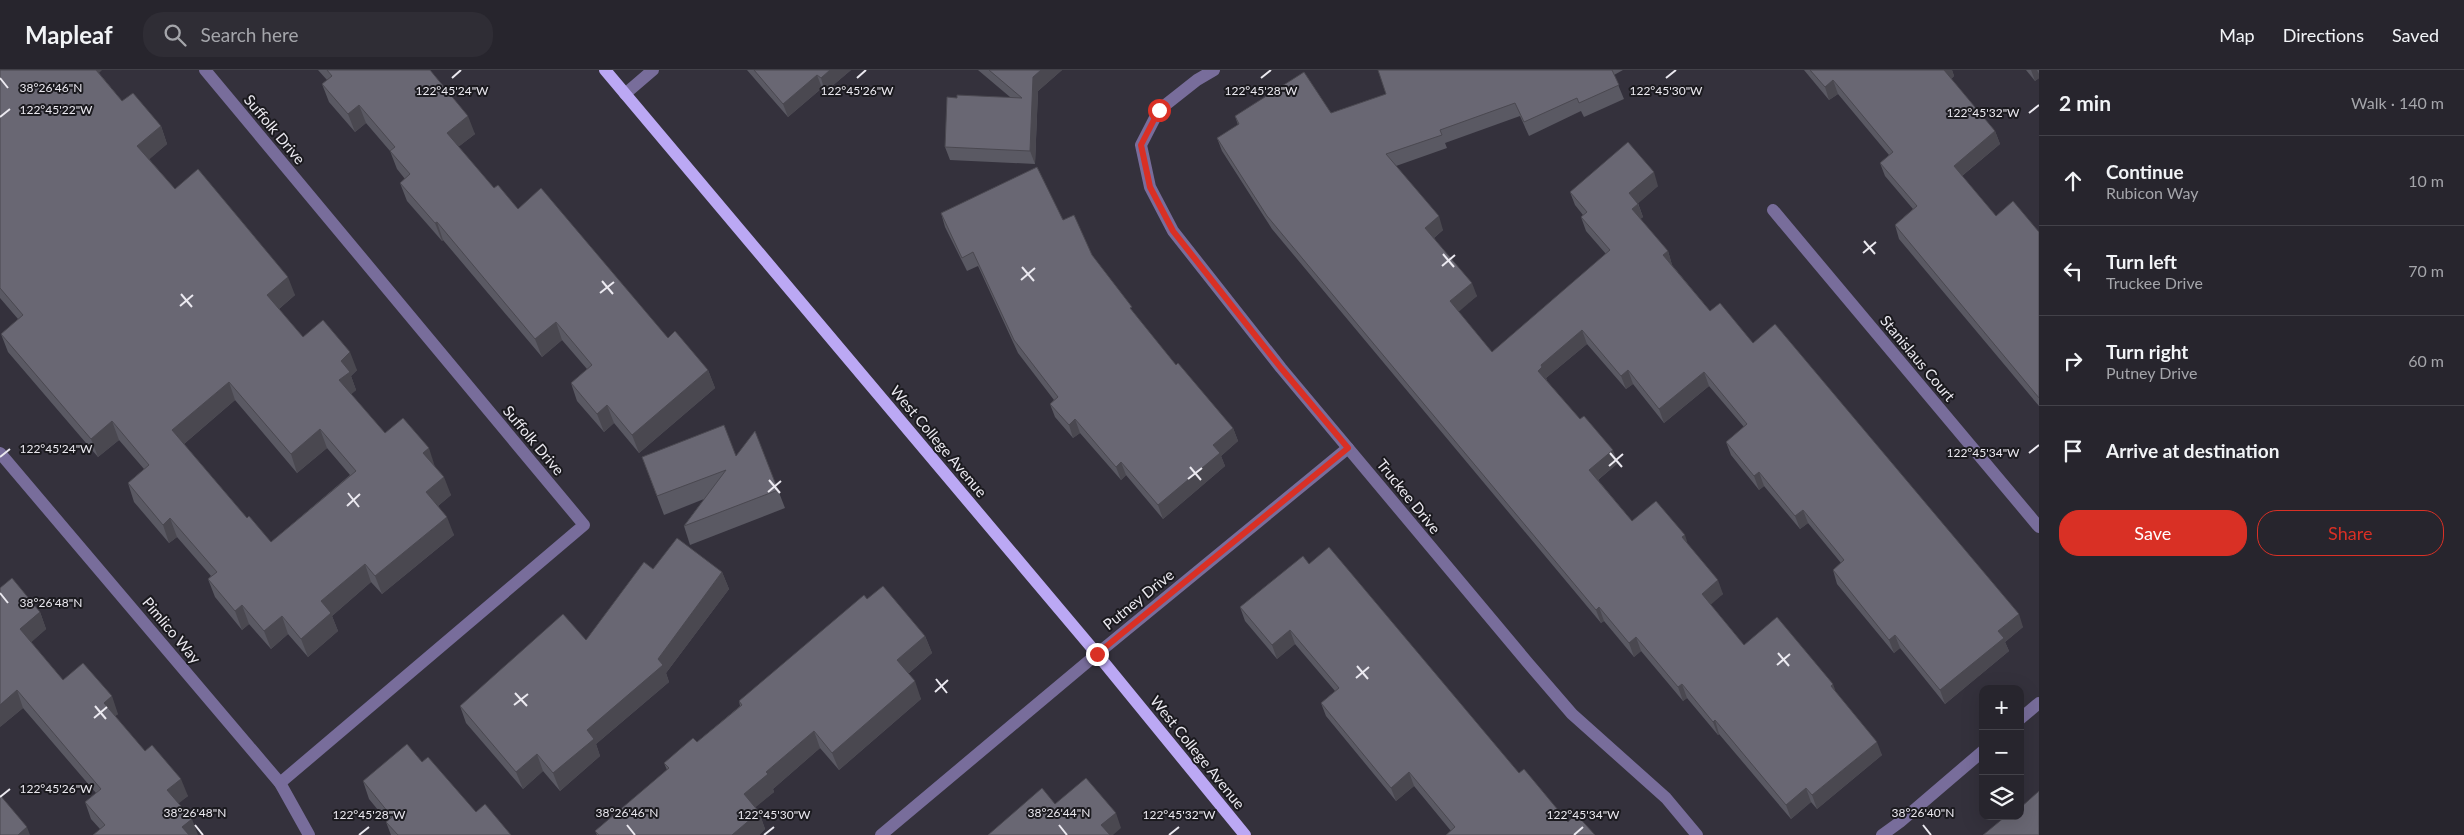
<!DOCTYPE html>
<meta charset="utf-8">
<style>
:root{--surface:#27252d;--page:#2f2d35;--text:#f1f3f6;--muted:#a4a5aa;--line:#434249;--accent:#d93025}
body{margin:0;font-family:Lato,sans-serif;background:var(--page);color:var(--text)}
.controls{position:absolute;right:15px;bottom:15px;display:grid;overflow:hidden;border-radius:10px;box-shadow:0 5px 20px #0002}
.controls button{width:45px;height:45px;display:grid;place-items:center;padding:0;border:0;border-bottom:1px solid var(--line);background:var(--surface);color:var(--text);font:25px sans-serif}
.stop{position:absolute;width:15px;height:15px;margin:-11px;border:4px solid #d93025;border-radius:50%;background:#fff}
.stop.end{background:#d93025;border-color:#fff;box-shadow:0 1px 5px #0008}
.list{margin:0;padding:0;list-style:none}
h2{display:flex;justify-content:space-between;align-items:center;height:65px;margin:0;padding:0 20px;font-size:21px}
h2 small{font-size:16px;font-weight:400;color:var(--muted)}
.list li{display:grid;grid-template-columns:32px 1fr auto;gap:15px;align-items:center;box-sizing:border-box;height:90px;padding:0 20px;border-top:1px solid var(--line)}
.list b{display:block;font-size:19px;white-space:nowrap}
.list p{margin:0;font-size:16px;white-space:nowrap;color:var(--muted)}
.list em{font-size:16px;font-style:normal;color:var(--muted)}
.actions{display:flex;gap:10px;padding:15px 20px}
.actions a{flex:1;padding:11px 0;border:1px solid var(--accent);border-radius:20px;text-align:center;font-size:18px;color:var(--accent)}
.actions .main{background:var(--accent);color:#fff}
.icon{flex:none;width:28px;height:28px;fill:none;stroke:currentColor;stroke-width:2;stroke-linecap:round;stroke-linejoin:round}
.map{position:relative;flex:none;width:2039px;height:765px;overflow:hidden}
header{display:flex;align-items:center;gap:30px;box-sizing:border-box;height:70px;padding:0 25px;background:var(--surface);border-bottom:1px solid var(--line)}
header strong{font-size:24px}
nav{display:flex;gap:28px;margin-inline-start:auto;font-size:18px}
.search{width:350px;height:45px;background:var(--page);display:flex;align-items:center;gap:12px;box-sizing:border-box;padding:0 18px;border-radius:20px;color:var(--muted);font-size:19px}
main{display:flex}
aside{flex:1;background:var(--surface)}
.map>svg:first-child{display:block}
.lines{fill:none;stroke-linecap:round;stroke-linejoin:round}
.minor{stroke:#786d9b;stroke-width:12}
.major{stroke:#bba8f4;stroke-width:12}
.wall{fill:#5a5963;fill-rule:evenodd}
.shaded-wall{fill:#4a4850}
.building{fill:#696773;stroke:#4a4850;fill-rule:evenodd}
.route{stroke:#d93025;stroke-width:6}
.ticks{fill:none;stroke:#ebe9f0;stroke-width:2}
.labels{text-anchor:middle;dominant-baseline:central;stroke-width:4;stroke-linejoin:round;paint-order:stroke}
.street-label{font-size:15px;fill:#ebe9f0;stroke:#1b1a1f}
.ticks-label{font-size:12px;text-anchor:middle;fill:#ebe9f0;stroke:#1b1a1f;stroke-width:4;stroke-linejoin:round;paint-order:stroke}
</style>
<header>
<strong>Mapleaf</strong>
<div class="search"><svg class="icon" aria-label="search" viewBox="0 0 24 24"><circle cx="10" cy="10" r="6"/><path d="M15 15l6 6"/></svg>Search here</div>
<nav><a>Map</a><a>Directions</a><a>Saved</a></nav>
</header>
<main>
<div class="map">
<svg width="2039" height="765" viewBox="0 0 2039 765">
<rect width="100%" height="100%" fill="#34313c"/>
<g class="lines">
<g class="minor">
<polyline points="205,0 584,455 280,713"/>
<polyline points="1214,0 1197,10 1159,40 1141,75 1150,117 1173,161 1281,298 1528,593 1572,644 1666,728 1697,765"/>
<polyline points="625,24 653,0"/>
<polyline points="1773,140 2039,457"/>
<polyline points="0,383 280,713 309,765"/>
<polyline points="2020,649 2039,633"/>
<polyline points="881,765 1097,584 1348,378"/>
<polyline points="1882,765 1900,752 1983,681"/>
</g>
<polyline class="major" points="605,0 1097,584 1245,765"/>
</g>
<g class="wall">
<path d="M0 0 99 3 122 31 161 56 167 74 149 89 175 119 295 225 279 239 303 267 357 300 351 306 356 320 351 324 385 363 435 397 451 425 438 436 454 465 382 524 371 512 332 546 338 561 308 587 288 564 271 579 249 554 242 560 215 527 208 509 211 506 177 467 169 473 134 432 128 413 144 399 119 370 98 387 8 282 1 264 18 249 0 228ZM235 330 297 403 327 378 350 405 271 472 247 448 184 374Z"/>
<polygon points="318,0 430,0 475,64 458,77 494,118 668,268 708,300 715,318 639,383 614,353 604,362 577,331 571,313 587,299 562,270 542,287 443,170 442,171 407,131 400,113 405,109 397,99 390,81 366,53 355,62 329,32 322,14 327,10"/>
<polygon points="747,0 851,0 825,22 822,18 788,47"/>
<polygon points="978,0 1062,0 1038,21 1035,94 950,90 945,77 957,28 1010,27"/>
<polygon points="1378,0 1623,0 1614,5 1624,29 1584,47 1581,41 1529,66 1520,46 1445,73 1447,78 1396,96 1443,160 1434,168 1477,226 1458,241 1492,282 1606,184 1586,161 1581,147 1583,145 1575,135 1570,122 1658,116 1638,133 1643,147 1640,149 1668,181 1672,195 1710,241 1753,273 2023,557 2005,572 2009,581 1945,634 1900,578 1894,583 1837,514 1833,500 1841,493 1808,453 1800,459 1764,416 1759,420 1731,385 1726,372 1744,357 1709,316 1664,353 1633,314 1626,319 1587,274 1546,308 1547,311 1618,393 1598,410 1632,451 1688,475 1723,524 1710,534 1744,575 1837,624 1882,685 1817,739 1811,732 1791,749 1719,664 1718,665 1687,628 1683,631 1641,581 1634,587 1604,551 1601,553 1272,159 1222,81 1217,68 1238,55 1235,46 1331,43 1386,24"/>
<polygon points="1804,0 1952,0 1954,6 1951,9 1995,61 2000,74 1962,106 1996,146 2039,162 2039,336 1899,169 1895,155 1913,139 1885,106 1880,93 1889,85 1838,24 1829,30"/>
<polygon points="2026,0 2039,0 2039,8 2035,11"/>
<polygon points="941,143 1063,150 1092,185 1134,244 1176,295 1233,358 1238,371 1221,386 1225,396 1163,449 1126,405 1121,410 1080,363 1073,368 1055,347 1050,334 1054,330 1018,283 978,196 967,201 945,157"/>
<polygon points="736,386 778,420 785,438 690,475 684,456 704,429 664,445 642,387"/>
<polygon points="1309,494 1568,752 1595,765 1451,761 1414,716 1396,731 1326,646 1321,633 1335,621 1295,574 1277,589 1245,551 1240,537"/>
<polygon points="653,499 722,502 729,519 666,603 669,612 596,674 600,686 560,721 543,701 523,719 466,653 460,636 586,570"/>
<polygon points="867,529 925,566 932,583 908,604 921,629 839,700 820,678 773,719 774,722 755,737 759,742 765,759 759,765 597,765 595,761 667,700 664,693 697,672 740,636 739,631"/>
<polygon points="40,542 46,559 31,572 63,610 118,644 115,646 145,681 188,726 178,733 100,759 91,749 85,732 96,723 23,638 0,657"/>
<polygon points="422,692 476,742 511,765 391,765 386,752 387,751 369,729 363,711"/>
</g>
<g class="shaded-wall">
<polygon points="91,0 102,0 94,8"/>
<polygon points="830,0 851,0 825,22 821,8"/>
<polygon points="1041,0 1062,0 1038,21 1035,94 1030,81 1033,7"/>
<polygon points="1943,0 1952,0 1954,6 1947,12"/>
<polygon points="2031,0 2037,0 2039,4 2039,8 2035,11"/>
<polygon points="817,5 822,18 788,47 783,34"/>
<polygon points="1833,10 1838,24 1829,30 1825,17"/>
<polygon points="359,35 366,53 355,62 348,44"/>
<polygon points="468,46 475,64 453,81 447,63"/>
<polygon points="161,56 167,74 144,94 137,76"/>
<polygon points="1995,61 2000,74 1958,109 1954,96"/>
<polygon points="1654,102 1658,116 1634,137 1629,123"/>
<polygon points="1638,134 1643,147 1637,152 1632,139"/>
<polygon points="1439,146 1443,160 1430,171 1425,158"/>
<polygon points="437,152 443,170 442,171 435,153"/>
<polygon points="1668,181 1672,195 1668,198 1663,185"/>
<polygon points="288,207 295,225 274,243 267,225"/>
<polygon points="1472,213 1477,226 1455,245 1450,231"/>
<polygon points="556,252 562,270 542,287 535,269"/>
<polygon points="1582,260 1587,274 1546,308 1547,311 1543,314 1538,301 1541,295"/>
<polygon points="350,282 357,300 351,306 356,320 346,329 339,310 341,291"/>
<polygon points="708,300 715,318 639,383 632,365"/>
<polygon points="1628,300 1633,314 1626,319 1621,306"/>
<polygon points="1704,302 1709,316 1664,353 1659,339"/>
<polygon points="229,312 235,330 178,379 172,360"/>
<polygon points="607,335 614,353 604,362 597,344"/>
<polygon points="1075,349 1080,363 1073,368 1069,355"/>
<polygon points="112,351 119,370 98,387 91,369"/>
<polygon points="1233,358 1238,371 1221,386 1225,396 1163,449 1158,435 1213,375"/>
<polygon points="320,359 327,378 297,403 291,384"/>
<polygon points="429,378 435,397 423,383"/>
<polygon points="1613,380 1618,393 1594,413 1589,400"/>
<polygon points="1121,392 1126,405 1121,410 1116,397"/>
<polygon points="1759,402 1764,416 1759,420 1754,406"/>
<polygon points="444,407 451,425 433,440 426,422"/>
<polygon points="1803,440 1808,453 1800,459 1795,446"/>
<polygon points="447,447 454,465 382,524 375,506"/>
<polygon points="170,448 177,467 169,473 163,455"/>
<polygon points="1685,465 1689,478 1682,467"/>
<polygon points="365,494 371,512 332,546 338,561 308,587 301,569 321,531"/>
<polygon points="722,502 729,519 666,603 669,612 596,674 600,686 560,721 553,703 587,660 658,589"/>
<polygon points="1718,510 1723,524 1707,538 1702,524"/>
<polygon points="242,535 249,554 242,560 235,541"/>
<polygon points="1599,537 1604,551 1601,553 1596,540"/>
<polygon points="40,542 46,559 26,577 20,559"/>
<polygon points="2019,544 2023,557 2005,572 2009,581 1945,634 1940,620 1998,561"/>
<polygon points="282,546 288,564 271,579 264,561"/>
<polygon points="1290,560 1295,574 1277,589 1272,575"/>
<polygon points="1895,565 1900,578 1894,583 1889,570"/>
<polygon points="925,566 932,583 903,608 897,590"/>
<polygon points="1636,567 1641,581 1634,587 1629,573"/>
<polygon points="915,611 921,629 839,700 832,683"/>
<polygon points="1682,614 1687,628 1683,631 1678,617"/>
<polygon points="1833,614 1838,628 1831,616"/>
<polygon points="17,620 23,638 0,657 0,635"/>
<polygon points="112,626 118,644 110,650 104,633"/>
<polygon points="1715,650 1719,664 1718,665 1713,652"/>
<polygon points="814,661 820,678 773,719 774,722 750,742 744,724 766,702"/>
<polygon points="1877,672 1882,685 1817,739 1812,725"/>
<polygon points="537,684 543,701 523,719 516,702"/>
<polygon points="1409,702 1414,716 1396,731 1391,718"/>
<polygon points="181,709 188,726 173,738 167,720"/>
<polygon points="1806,718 1811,732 1791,749 1786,735"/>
<polygon points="759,742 765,759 759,765 732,765"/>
<polygon points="1116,743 1121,758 1113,765 1105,765 1101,755"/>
<polygon points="192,749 198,765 185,765 182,757"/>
<polygon points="27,757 30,765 18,765"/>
</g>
<g class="building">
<path d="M0 0H96L122 31 133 23 161 56 137 76 175 119 198 99 288 207 267 225 303 267 323 250 350 282 341 291 350 302 339 310 385 363 403 348 429 378 423 383 444 407 426 422 447 447 375 506 365 494 321 531 331 543 301 569 282 546 264 561 242 535 235 541 208 509 217 502 170 448 163 455 128 413 149 395 112 351 91 369 1 264 23 245 0 218ZM229 312 291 384 320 359 356 401 271 472 249 446 247 448 172 360Z"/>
<polygon points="327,0 430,0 468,46 447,63 494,118 498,115 518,139 541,118 668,268 675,261 708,300 632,365 607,335 597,344 571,313 592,295 556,252 535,269 437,152 435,153 400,113 410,104 390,81 395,77 359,35 348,44 322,14 332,6"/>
<polygon points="754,0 830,0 821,8 817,5 783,34"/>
<polygon points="989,0 1041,0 1033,7 1030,81 945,77 947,27 957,28 957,25 1022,28"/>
<polygon points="1378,0 1612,0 1619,15 1579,33 1577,28 1524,52 1515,33 1440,60 1442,65 1386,84 1439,146 1425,158 1472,213 1450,231 1492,282 1610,180 1581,147 1587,142 1570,122 1628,72 1654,102 1629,123 1638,134 1632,139 1668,181 1663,185 1710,241 1720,233 1753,273 1775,254 2019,544 1998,561 2004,568 1940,620 1895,565 1889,570 1833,500 1844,490 1803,440 1795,446 1759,402 1754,406 1726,372 1747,354 1704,302 1659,339 1628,300 1621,306 1582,260 1541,295 1542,297 1538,301 1580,349 1584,346 1613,380 1589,400 1632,451 1656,431 1685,465 1682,467 1718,510 1702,524 1744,575 1777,547 1833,614 1831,616 1877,672 1812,725 1806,718 1786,735 1715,650 1713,652 1682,614 1678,617 1636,567 1629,573 1599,537 1596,540 1267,146 1217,68 1239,54 1235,46 1304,2 1331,43 1386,24"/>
<polygon points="1810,0 1944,0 1995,61 1954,96 1996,146 2013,131 2039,162 2039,328 1895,155 1917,136 1880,93 1893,82 1833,10 1825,17"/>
<polygon points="1037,97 1063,150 1074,145 1092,185 1132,237 1130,238 1176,295 1178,293 1233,358 1213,375 1220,383 1158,435 1121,392 1116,397 1075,349 1069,355 1050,334 1058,327 1014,270 973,182 962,188 941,143"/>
<polygon points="724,355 736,386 755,361 778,420 684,456 726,400 657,426 642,387"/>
<polygon points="677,468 722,502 658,589 663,595 587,660 594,669 553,703 537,684 516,702 460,636 563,544 586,570 644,492 653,499"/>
<polygon points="1329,477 1519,703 1524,699 1568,752 1576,744 1595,765 1446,765 1455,757 1409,702 1391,718 1321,633 1339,618 1290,560 1272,575 1240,537 1303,486 1309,494"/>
<polygon points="12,508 40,542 20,559 63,610 83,593 112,626 104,633 145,681 152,675 181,709 167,720 192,749 182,757 189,765 93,765 105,755 85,732 101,719 17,620 0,635 0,518"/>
<polygon points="883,516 925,566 897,590 915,611 832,683 814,661 766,702 768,704 744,724 759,742 732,765 599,765 595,761 669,698 664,693 693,668 697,672 742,635 739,631 864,525 867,529"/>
<polygon points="407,674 422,692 428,687 476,742 485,734 511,765 398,765 386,752 392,747 363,711"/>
<polygon points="1086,708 1116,743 1101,755 1110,765 988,765 1042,718 1055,734"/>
<polygon points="2039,721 2039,765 1983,765 2006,746 2020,746 2020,738"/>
<polygon points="0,725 27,757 18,765 0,765"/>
</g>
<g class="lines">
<polyline class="route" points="1097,584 1348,378 1281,298 1173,161 1150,117 1141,75 1159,40"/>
</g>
<path class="ticks" d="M0 8 8 18M452 8 461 0M857 8 866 0M1261 8 1271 0M1666 8 1676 0M2029 43 2039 35M0 47 10 39M1864 171 1875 184M1863 183 1876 172M1443 184 1454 197M1442 196 1455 185M1022 197 1034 211M1021 210 1035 198M602 211 613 224M600 223 614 212M181 224 192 237M180 236 193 225M1610 383 1622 397M2029 383 2039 375M0 387 10 379M1609 396 1623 384M1190 397 1201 410M1188 409 1202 398M769 410 780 423M768 422 781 411M348 423 359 437M347 436 360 424M0 523 8 533M1778 583 1789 596M1777 595 1790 584M1357 596 1368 609M1356 608 1369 597M936 609 947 623M935 622 948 610M515 623 527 636M514 635 528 624M95 636 106 649M94 648 107 637M0 727 10 719M195 755 203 765M627 755 635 765M1059 755 1067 765M1923 755 1931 765M359 765 369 757M764 765 774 757M1169 765 1179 757M1574 765 1583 757"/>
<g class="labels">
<g class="street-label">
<text transform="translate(275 59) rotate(50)">Suffolk Drive</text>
<text transform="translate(1918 288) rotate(50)">Stanislaus Court</text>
<text transform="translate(534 370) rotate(50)">Suffolk Drive</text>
<text transform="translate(939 371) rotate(50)">West College Avenue</text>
<text transform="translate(1409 426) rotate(51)">Truckee Drive</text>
<text transform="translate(1138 529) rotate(-39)">Putney Drive</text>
<text transform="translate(172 560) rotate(50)">Pimlico Way</text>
<text transform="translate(1198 682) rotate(51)">West College Avenue</text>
</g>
</g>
<g class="ticks-label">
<text x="51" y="22">38°26'46"N</text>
<text x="1261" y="25">122°45'28"W</text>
<text x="452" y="25">122°45'24"W</text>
<text x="857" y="25">122°45'26"W</text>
<text x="1666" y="25">122°45'30"W</text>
<text x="56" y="44">122°45'22"W</text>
<text x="1983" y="47">122°45'32"W</text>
<text x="56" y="383">122°45'24"W</text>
<text x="1983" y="387">122°45'34"W</text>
<text x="51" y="537">38°26'48"N</text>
<text x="56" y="723">122°45'26"W</text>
<text x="195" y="747">38°26'48"N</text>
<text x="627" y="747">38°26'46"N</text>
<text x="1059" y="747">38°26'44"N</text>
<text x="1923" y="747">38°26'40"N</text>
<text x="369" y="749">122°45'28"W</text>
<text x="774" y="749">122°45'30"W</text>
<text x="1179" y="749">122°45'32"W</text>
<text x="1583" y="749">122°45'34"W</text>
</g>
</svg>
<div class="controls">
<button>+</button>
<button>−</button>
<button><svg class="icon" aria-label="layers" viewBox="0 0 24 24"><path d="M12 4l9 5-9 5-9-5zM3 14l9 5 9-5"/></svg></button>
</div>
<div class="stop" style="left:1159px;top:40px"></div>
<div class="stop end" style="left:1097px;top:584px"></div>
</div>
<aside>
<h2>2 min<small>Walk · 140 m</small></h2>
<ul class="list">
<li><svg class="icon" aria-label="ahead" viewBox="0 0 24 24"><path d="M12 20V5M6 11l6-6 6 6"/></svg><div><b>Continue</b><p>Rubicon Way</p></div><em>10 m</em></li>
<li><svg class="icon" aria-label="left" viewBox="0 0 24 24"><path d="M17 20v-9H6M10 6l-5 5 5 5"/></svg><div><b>Turn left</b><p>Truckee Drive</p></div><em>70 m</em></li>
<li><svg class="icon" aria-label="right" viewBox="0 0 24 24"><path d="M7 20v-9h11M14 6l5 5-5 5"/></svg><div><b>Turn right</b><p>Putney Drive</p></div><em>60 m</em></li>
<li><svg class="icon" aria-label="arrive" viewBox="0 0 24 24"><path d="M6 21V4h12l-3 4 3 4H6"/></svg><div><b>Arrive at destination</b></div></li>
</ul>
<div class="actions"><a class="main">Save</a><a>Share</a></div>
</aside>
</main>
